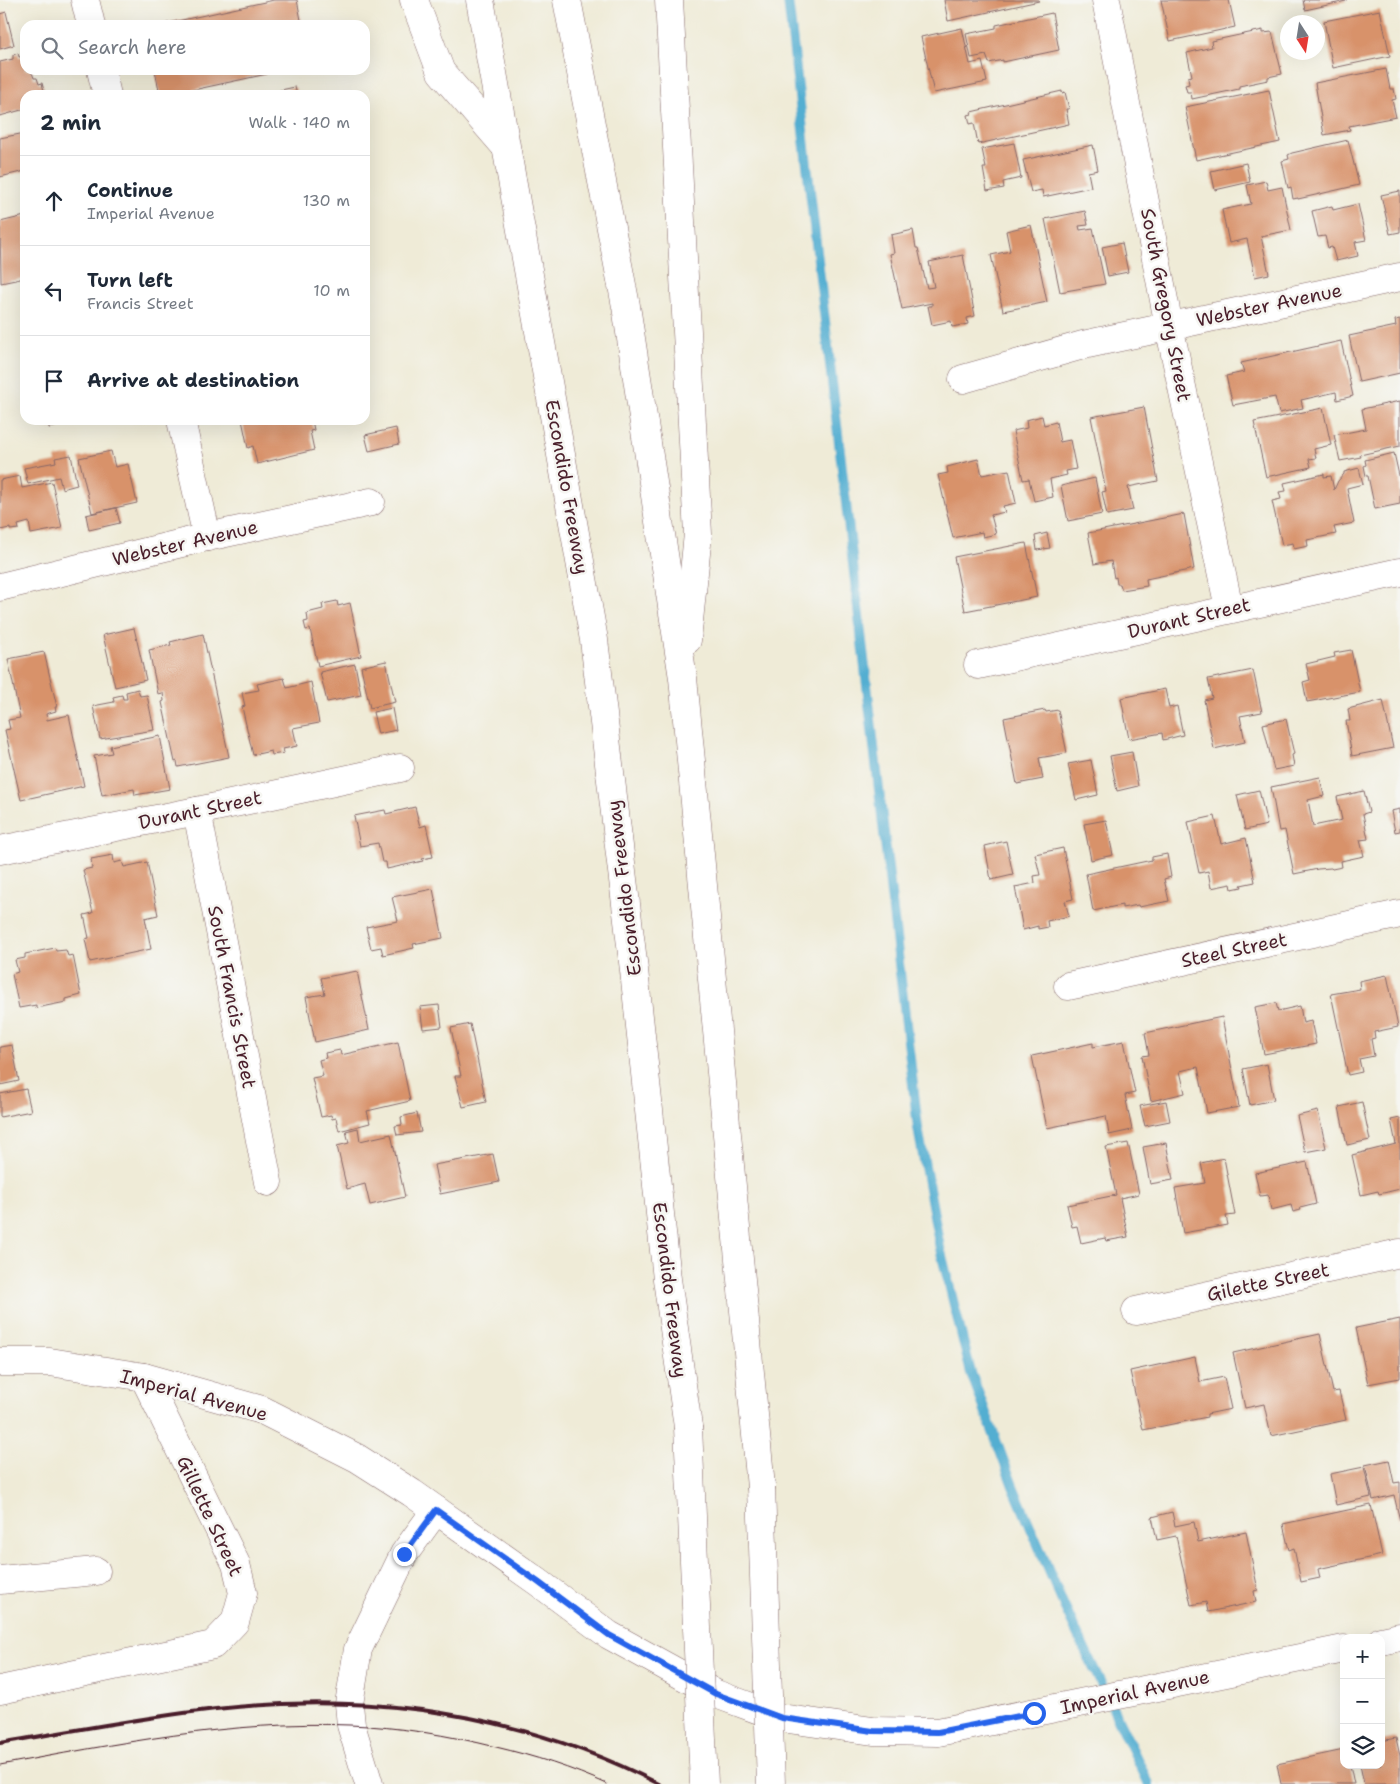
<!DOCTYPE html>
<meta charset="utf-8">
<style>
:root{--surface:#fff;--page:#f2f2f3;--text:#1f2937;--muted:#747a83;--line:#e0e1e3}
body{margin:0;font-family:"Shantell Sans",sans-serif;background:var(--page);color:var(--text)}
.controls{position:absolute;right:15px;bottom:15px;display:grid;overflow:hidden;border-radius:10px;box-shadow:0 5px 20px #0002}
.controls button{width:45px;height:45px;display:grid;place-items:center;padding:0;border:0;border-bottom:1px solid var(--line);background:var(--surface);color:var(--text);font:25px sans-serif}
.compass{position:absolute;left:1280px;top:15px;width:45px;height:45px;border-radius:50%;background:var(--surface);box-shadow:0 5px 20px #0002;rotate:168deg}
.stop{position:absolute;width:15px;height:15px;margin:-11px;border:4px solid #2563eb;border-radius:50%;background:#fff}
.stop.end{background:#2563eb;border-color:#fff;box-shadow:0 1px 5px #0008}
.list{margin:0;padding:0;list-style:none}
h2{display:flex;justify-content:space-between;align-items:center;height:65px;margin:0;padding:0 20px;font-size:21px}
h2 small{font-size:16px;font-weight:400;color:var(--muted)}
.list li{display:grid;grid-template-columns:32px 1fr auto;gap:15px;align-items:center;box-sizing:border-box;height:90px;padding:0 20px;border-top:1px solid var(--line)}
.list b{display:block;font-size:19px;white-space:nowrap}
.list p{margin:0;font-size:16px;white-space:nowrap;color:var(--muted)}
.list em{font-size:16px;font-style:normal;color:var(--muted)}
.icon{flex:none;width:28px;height:28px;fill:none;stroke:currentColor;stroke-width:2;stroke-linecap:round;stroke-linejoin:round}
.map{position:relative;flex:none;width:1400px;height:1784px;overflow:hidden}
.search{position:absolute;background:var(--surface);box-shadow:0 5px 20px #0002;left:20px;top:20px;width:350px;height:55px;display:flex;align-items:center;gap:12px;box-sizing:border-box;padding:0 18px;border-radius:15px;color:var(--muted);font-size:19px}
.panel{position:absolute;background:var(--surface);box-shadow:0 5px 20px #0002;left:20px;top:90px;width:350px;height:335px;border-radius:15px}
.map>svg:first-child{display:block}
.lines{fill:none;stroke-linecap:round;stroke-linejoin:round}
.stream{stroke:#53aed1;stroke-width:10}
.building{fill:#d8926a}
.minor-casing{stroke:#846667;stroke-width:29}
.major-casing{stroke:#846667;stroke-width:29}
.highway-casing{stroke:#846667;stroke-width:29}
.minor{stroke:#fff;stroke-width:28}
.major{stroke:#fff;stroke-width:28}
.highway{stroke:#fff;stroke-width:28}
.tram{stroke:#4a1f2b;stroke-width:1}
.rail{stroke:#4a1f2b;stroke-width:4}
.highway-bridge-casing{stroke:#846667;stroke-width:29;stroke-linecap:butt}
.highway-bridge{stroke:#fff;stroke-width:28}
.route{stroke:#2563eb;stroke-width:6}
.labels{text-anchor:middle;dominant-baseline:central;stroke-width:5;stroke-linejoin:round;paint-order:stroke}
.street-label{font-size:19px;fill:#4a1f2b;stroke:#f6f6f2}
</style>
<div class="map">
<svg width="1400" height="1784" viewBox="0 0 1400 1784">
<rect width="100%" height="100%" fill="#f6f6f2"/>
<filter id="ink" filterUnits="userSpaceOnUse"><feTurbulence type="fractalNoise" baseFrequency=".02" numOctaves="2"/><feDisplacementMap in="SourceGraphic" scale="10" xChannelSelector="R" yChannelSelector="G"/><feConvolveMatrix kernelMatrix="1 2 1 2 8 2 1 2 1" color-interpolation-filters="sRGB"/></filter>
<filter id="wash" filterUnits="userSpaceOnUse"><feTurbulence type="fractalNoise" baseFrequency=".0096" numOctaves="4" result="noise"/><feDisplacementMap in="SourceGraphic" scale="20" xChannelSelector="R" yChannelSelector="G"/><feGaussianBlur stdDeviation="1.12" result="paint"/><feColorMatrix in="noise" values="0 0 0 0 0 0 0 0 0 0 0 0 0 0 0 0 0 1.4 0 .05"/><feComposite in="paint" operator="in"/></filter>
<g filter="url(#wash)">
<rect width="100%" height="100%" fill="#efebd7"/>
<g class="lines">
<polyline class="stream" points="788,0 918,1128 940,1248 971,1373 1013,1486 1064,1606 1149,1784"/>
</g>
<g id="blocks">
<g class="building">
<polygon points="274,0 297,0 302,25 159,25"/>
<polygon points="944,0 1039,0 1039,1 948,21"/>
<polygon points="1161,0 1229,0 1235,27 1170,41"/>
<polygon points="1303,0 1346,0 1346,1 1305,10"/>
<polygon points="1380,10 1390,56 1333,68 1324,21"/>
<polygon points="6,12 14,45 0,49 0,14"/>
<polygon points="1052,13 1059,50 1003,62 1003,60 989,63 986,55 971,58 966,34 996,28 996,25"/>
<polygon points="962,28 970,64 982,61 987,82 934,93 921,37"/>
<polygon points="1263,30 1263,33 1272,32 1282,74 1268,77 1268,80 1239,86 1239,89 1192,99 1191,92 1187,92 1185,85 1189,84 1188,77 1192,76 1187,53 1212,47 1211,41"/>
<polygon points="18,53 19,57 25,56 25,70 31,70 34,78 37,78 39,84 42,83 45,95 25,95 25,109 0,116 0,62 13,59 13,55"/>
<polygon points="1386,69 1390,89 1394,89 1396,99 1392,100 1396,117 1349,126 1350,130 1324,135 1315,83"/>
<polygon points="155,70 266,70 267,74 170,95 160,95"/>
<polygon points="295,87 297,95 268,95 267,93"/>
<polygon points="1269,90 1280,142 1196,160 1185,107"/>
<polygon points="1062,91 1062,93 1065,92 1069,109 1066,109 1069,124 978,144 974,123 970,124 968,115 972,114 971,112"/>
<polygon points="25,133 25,171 0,177 0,138"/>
<polygon points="1348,140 1359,185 1298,199 1298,198 1293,199 1291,187 1288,188 1282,161 1289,159 1288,155 1292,153"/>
<polygon points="1014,143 1021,178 1003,182 1004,188 987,191 983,168 986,168 982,149"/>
<polygon points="1093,145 1098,170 1088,172 1091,187 1043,197 1042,190 1031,192 1023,160"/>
<polygon points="1246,163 1250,182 1215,190 1211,171"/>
<polygon points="1266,181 1268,190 1282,187 1291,230 1261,236 1269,274 1255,277 1247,239 1229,243 1222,210 1251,204 1247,185"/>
<polygon points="1400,191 1400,232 1390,234 1381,195"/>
<polygon points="1358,204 1366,240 1355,242 1358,256 1336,261 1332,247 1328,248 1325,236 1318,237 1312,211 1332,206 1333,210"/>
<polygon points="1085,211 1088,225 1079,226 1080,230 1093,228 1105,284 1060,292 1045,219"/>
<polygon points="25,216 25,278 1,283 0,222"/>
<polygon points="1031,225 1047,302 1003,311 991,255 1010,251 1006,231"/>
<polygon points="913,230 916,248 918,248 927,288 934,287 929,262 963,255 975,316 967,318 968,324 952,327 951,321 932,325 928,306 932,306 932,303 902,309 890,254 894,253 891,235"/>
<polygon points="1122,243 1128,272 1108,276 1102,247"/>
<polygon points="365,256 370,277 365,278"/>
<polygon points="1400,319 1400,373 1359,382 1349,336 1396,326 1395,320"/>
<polygon points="1341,341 1353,396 1337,400 1336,392 1301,400 1303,408 1279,413 1275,397 1233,405 1226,376 1244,372 1241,363"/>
<polygon points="1400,401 1400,446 1360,455 1361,457 1340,461 1334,435 1366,429 1362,409"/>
<polygon points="1144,407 1158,481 1128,487 1133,510 1107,515 1102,492 1106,491 1091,417"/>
<polygon points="1323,408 1331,445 1314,449 1316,458 1309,459 1311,467 1266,477 1254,422"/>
<polygon points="1042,416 1044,425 1056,422 1060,442 1070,440 1076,469 1066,471 1067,475 1050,479 1053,497 1034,501 1029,479 1023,480 1013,431 1027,428 1026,420"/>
<polygon points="48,420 82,420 82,421 49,428"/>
<polygon points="242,420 312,420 314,430 310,431 314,450 257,464 253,446 248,448"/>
<polygon points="396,428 399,444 369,451 365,435"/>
<polygon points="111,451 115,467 128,464 137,503 92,513 79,458"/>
<polygon points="1394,453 1400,480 1400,504 1375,509 1368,476 1366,476 1364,466 1366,465 1365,460"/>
<polygon points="71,455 77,485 62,489 59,477 28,484 24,468 56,462 55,458"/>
<polygon points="978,459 982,475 1009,470 1016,503 1003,506 1005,512 991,515 996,534 983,537 982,532 953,538 938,475 948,473 947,467"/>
<polygon points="1359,468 1363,484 1347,488 1354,523 1334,527 1336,534 1307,540 1308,546 1294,549 1293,543 1282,545 1272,501 1281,499 1279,492 1286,491 1284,483 1324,474 1324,477 1331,476 1334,490 1338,481 1344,474 1344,472"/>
<polygon points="20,476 22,488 52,482 62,528 31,534 29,522 18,525 19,529 10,530 10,528 0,530 0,480"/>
<polygon points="1095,478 1102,514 1068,521 1061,486"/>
<polygon points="116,508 120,523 89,530 86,515"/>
<polygon points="1184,514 1194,569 1146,579 1147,586 1122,590 1120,584 1117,584 1116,577 1114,578 1111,561 1094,564 1088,533"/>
<polygon points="1047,533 1050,548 1037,550 1035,536"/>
<polygon points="1026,543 1037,597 965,611 954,557"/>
<polygon points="337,601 338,606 350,603 361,656 318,666 310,629 306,630 304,622 308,621 307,613 323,609 322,604"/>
<polygon points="134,628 146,680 115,687 103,635"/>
<polygon points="203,634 229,757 178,767 177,761 175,762 162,702 164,701 163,693 158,694 149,650 171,645 170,642"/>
<polygon points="1351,650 1360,692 1307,702 1303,682 1310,680 1306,664 1335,657 1334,653"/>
<polygon points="44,652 57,707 55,707 56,711 46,714 47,720 69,715 84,786 21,800 5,730 10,729 8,720 20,718 8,659"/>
<polygon points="386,661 395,702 370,708 361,667"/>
<polygon points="355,664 361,695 327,702 320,672"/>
<polygon points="1253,670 1262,712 1240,716 1245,742 1214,749 1204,700 1212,698 1208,679"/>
<polygon points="284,678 287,688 311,682 319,723 293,728 297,746 283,749 284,753 272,755 271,751 253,755 242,707 245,706 242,693 259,690 257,684"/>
<polygon points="138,689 140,696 147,695 154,730 100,739 93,706 114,702 113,697 122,695 123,699 127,699 126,692"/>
<polygon points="1165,689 1169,708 1177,706 1183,735 1163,740 1162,733 1129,739 1121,698"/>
<polygon points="1383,700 1393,748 1352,756 1346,721 1350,721 1348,709"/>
<polygon points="392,708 396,730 378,734 373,712"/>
<polygon points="1045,710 1046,712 1058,710 1067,753 1039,758 1043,779 1017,784 1004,718"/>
<polygon points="1286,719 1294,754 1292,755 1294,766 1274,770 1263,724"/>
<polygon points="160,736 170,789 135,795 134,789 102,795 94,756 112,753 110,746"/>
<polygon points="1132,752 1138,786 1117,791 1110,756"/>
<polygon points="1091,760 1098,795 1076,800 1068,764"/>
<polygon points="1320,777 1324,796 1308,800 1313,826 1342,820 1337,797 1364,791 1369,812 1363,814 1368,839 1360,840 1364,856 1341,861 1342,867 1332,869 1331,868 1318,869 1294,874 1285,830 1279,831 1271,787"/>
<polygon points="1259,790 1267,825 1245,830 1237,795"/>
<polygon points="415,807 420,827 426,825 433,857 422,859 423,861 387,869 386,862 382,862 378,843 360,846 354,816 385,810 386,814"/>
<polygon points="1400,809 1400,831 1395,832 1391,811"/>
<polygon points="1215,816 1221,844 1246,838 1255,882 1241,885 1242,887 1232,889 1231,884 1211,888 1208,871 1199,873 1188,822"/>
<polygon points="1106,820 1113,855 1091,860 1084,824"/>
<polygon points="1006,841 1013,875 991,880 985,846"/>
<polygon points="1063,848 1073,899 1065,901 1069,916 1047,921 1048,927 1038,929 1038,926 1023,930 1015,887 1035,883 1034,876 1040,875 1035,854"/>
<polygon points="1167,854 1171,877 1164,879 1169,901 1139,907 1138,905 1122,908 1122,905 1093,911 1086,874 1152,860 1152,857"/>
<polygon points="113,855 114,863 122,861 124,867 147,862 158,915 145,918 151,949 90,962 85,939 89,938 84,915 93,913 83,870 92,868 91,859"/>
<polygon points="433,889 443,938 413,944 414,948 383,955 381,947 371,949 366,927 398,921 392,897"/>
<polygon points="55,948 56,951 66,950 68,956 73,955 81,995 66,999 66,1002 36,1008 36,1005 19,1008 12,974 18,972 15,960 25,958 25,954"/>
<polygon points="357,971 369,1030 315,1042 306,997 325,994 321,978"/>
<polygon points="1387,975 1398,1027 1374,1032 1375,1038 1371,1039 1374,1056 1359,1059 1362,1072 1348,1075 1331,994 1360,989 1359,981"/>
<polygon points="1276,1003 1278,1011 1300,1006 1303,1023 1311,1021 1316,1044 1264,1054 1255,1007"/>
<polygon points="439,1005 442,1027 423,1029 420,1007"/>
<polygon points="1222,1017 1239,1107 1207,1113 1198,1067 1180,1071 1185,1093 1151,1101 1142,1056 1149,1055 1145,1033"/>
<polygon points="470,1024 486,1102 463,1107 455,1076 461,1076 451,1028"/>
<polygon points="1124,1041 1135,1093 1125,1095 1132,1130 1109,1135 1106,1116 1047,1128 1032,1056 1093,1043 1093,1047"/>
<polygon points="398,1042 410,1101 367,1111 370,1123 339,1131 336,1118 332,1119 331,1115 321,1117 312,1078 323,1076 319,1060 326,1058 325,1053 340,1050 341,1055"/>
<polygon points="12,1045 19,1081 0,1085 0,1047"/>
<polygon points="1267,1064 1274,1100 1250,1105 1243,1069"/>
<polygon points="26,1089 31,1111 0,1117 0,1094"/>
<polygon points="1166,1101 1170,1121 1145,1126 1140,1106"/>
<polygon points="1362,1102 1370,1140 1347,1145 1339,1107"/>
<polygon points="1318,1111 1326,1148 1305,1152 1297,1116"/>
<polygon points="417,1113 421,1132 397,1135 395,1126 402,1125 401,1117"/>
<polygon points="1400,1118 1400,1189 1379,1194 1378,1191 1361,1195 1352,1155 1396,1144 1391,1120"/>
<polygon points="358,1128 360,1141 391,1134 405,1197 370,1205 365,1184 347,1189 337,1146 349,1143 346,1131"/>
<polygon points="1128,1143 1139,1194 1120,1198 1128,1237 1106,1241 1105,1238 1081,1243 1077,1226 1072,1227 1067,1205 1116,1195 1106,1147"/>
<polygon points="1166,1143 1173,1180 1150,1184 1143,1147"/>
<polygon points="493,1154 499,1182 440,1194 434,1165"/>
<polygon points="1224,1158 1235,1215 1226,1216 1228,1225 1183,1233 1175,1188 1205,1183 1201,1163"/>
<polygon points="1307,1162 1316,1204 1300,1208 1301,1210 1293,1212 1291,1205 1271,1210 1268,1195 1260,1196 1255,1173"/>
<polygon points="1400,1319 1400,1378 1368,1384 1356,1328"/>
<polygon points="1320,1334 1333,1392 1339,1391 1346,1420 1271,1436 1264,1404 1245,1408 1233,1353"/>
<polygon points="1195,1357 1200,1382 1224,1377 1231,1409 1207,1414 1207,1417 1143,1430 1130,1371"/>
<polygon points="1389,1460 1394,1483 1400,1482 1400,1521 1394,1495 1373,1500 1365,1465"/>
<polygon points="1364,1467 1371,1497 1336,1505 1330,1474"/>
<polygon points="1371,1505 1382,1555 1318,1569 1320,1578 1301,1582 1294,1548 1289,1550 1283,1524"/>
<polygon points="1172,1512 1175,1526 1194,1522 1198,1542 1246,1532 1258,1590 1254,1591 1256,1602 1208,1612 1206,1602 1191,1605 1176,1536 1157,1540 1152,1517"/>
<polygon points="1396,1738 1400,1756 1400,1784 1364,1784 1360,1765 1381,1765 1381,1741"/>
<polygon points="1344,1750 1344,1765 1350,1765 1354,1784 1281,1784 1277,1764"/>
</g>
</g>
</g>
<g filter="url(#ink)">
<use href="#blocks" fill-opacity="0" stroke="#846667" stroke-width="1"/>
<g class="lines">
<g class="minor-casing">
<g id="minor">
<polyline points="85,0 91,25"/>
<polyline points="1106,0 1169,326 1229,608"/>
<polyline points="101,70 107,95"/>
<polyline points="963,379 1083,345 1400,277"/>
<polyline points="181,420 207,537"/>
<polyline points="0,587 207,537 371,502"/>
<polyline points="978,665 1400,572"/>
<polyline points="197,811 268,1182"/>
<polyline points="0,850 197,811 400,768"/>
<polyline points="1068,986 1400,914"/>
<polyline points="1136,1311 1400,1253"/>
<polyline points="0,1580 96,1571"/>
<polyline points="0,1690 213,1645 235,1622 243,1593 236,1564 144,1377"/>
<polyline points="369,1784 351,1725 349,1704 358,1649 404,1554 436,1510"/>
</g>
</g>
<g class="major-casing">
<g id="major">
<polyline points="0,1362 50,1362 144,1377 262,1410 357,1458 412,1493 538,1582 609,1635 716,1694 781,1718 873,1731 938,1732 1344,1649"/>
<polyline points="1381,1641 1400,1637"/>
</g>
</g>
<g class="highway-casing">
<g id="highway">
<polyline points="414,0 441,72 505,146"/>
<polyline points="480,0 594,640 634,970 667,1279 688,1427"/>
<polyline points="567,0 626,306 683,678 761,1487"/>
<polyline points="669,0 698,534 687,640"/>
</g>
</g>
<use href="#minor" class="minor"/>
<use href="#major" class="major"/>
<use href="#highway" class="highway"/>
<path class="tram" d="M0 1765C115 1744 232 1720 350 1725 399 1727 448 1735 496 1747 534 1756 572 1768 607 1784"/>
<path class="rail" d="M0 1743C72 1731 144 1717 216 1709 370 1692 521 1713 659 1784"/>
<g class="highway-bridge-casing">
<g id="highway-bridge">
<polyline points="688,1427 704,1784"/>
<polyline points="761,1487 771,1784"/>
</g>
</g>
<use href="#highway-bridge" class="highway-bridge"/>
</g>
</g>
<g class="lines" filter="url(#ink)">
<polyline class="route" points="404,1554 436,1510 538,1582 609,1635 716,1694 782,1718 873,1731 938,1732 1034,1713"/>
</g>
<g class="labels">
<g class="street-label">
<text transform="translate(1166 305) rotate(79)">South Gregory Street</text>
<text transform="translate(1269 305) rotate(-12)">Webster Avenue</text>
<text transform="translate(567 487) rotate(80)">Escondido Freeway</text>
<text transform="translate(185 543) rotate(-13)">Webster Avenue</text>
<text transform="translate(1189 618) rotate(-13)">Durant Street</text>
<text transform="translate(200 810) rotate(-12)">Durant Street</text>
<text transform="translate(624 888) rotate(-97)">Escondido Freeway</text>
<text transform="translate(1234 950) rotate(-12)">Steel Street</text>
<text transform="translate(232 997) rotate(79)">South Francis Street</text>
<text transform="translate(1268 1282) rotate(-12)">Gilette Street</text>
<text transform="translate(670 1290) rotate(83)">Escondido Freeway</text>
<text transform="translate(194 1395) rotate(15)">Imperial Avenue</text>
<text transform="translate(210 1516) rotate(65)">Gillette Street</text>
<text transform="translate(1135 1692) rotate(-12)">Imperial Avenue</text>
</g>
</g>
</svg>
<div class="controls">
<button>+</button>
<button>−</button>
<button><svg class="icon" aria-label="layers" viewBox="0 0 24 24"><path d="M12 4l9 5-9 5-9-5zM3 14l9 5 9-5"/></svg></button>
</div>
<svg class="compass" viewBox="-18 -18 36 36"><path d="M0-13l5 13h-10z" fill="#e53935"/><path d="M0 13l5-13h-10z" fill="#747a83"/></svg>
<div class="stop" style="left:1034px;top:1713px"></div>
<div class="stop end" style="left:404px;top:1554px"></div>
<div class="search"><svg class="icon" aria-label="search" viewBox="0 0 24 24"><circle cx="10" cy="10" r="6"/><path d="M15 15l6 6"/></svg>Search here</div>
<section class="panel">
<h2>2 min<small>Walk · 140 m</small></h2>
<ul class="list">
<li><svg class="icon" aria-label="ahead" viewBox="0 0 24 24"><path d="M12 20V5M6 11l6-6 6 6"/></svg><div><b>Continue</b><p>Imperial Avenue</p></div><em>130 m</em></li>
<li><svg class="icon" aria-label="left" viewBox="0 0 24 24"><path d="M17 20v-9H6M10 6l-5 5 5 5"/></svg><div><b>Turn left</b><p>Francis Street</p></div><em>10 m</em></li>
<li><svg class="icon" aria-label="arrive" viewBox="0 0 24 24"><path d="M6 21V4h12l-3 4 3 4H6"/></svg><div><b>Arrive at destination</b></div></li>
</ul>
</section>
</div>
